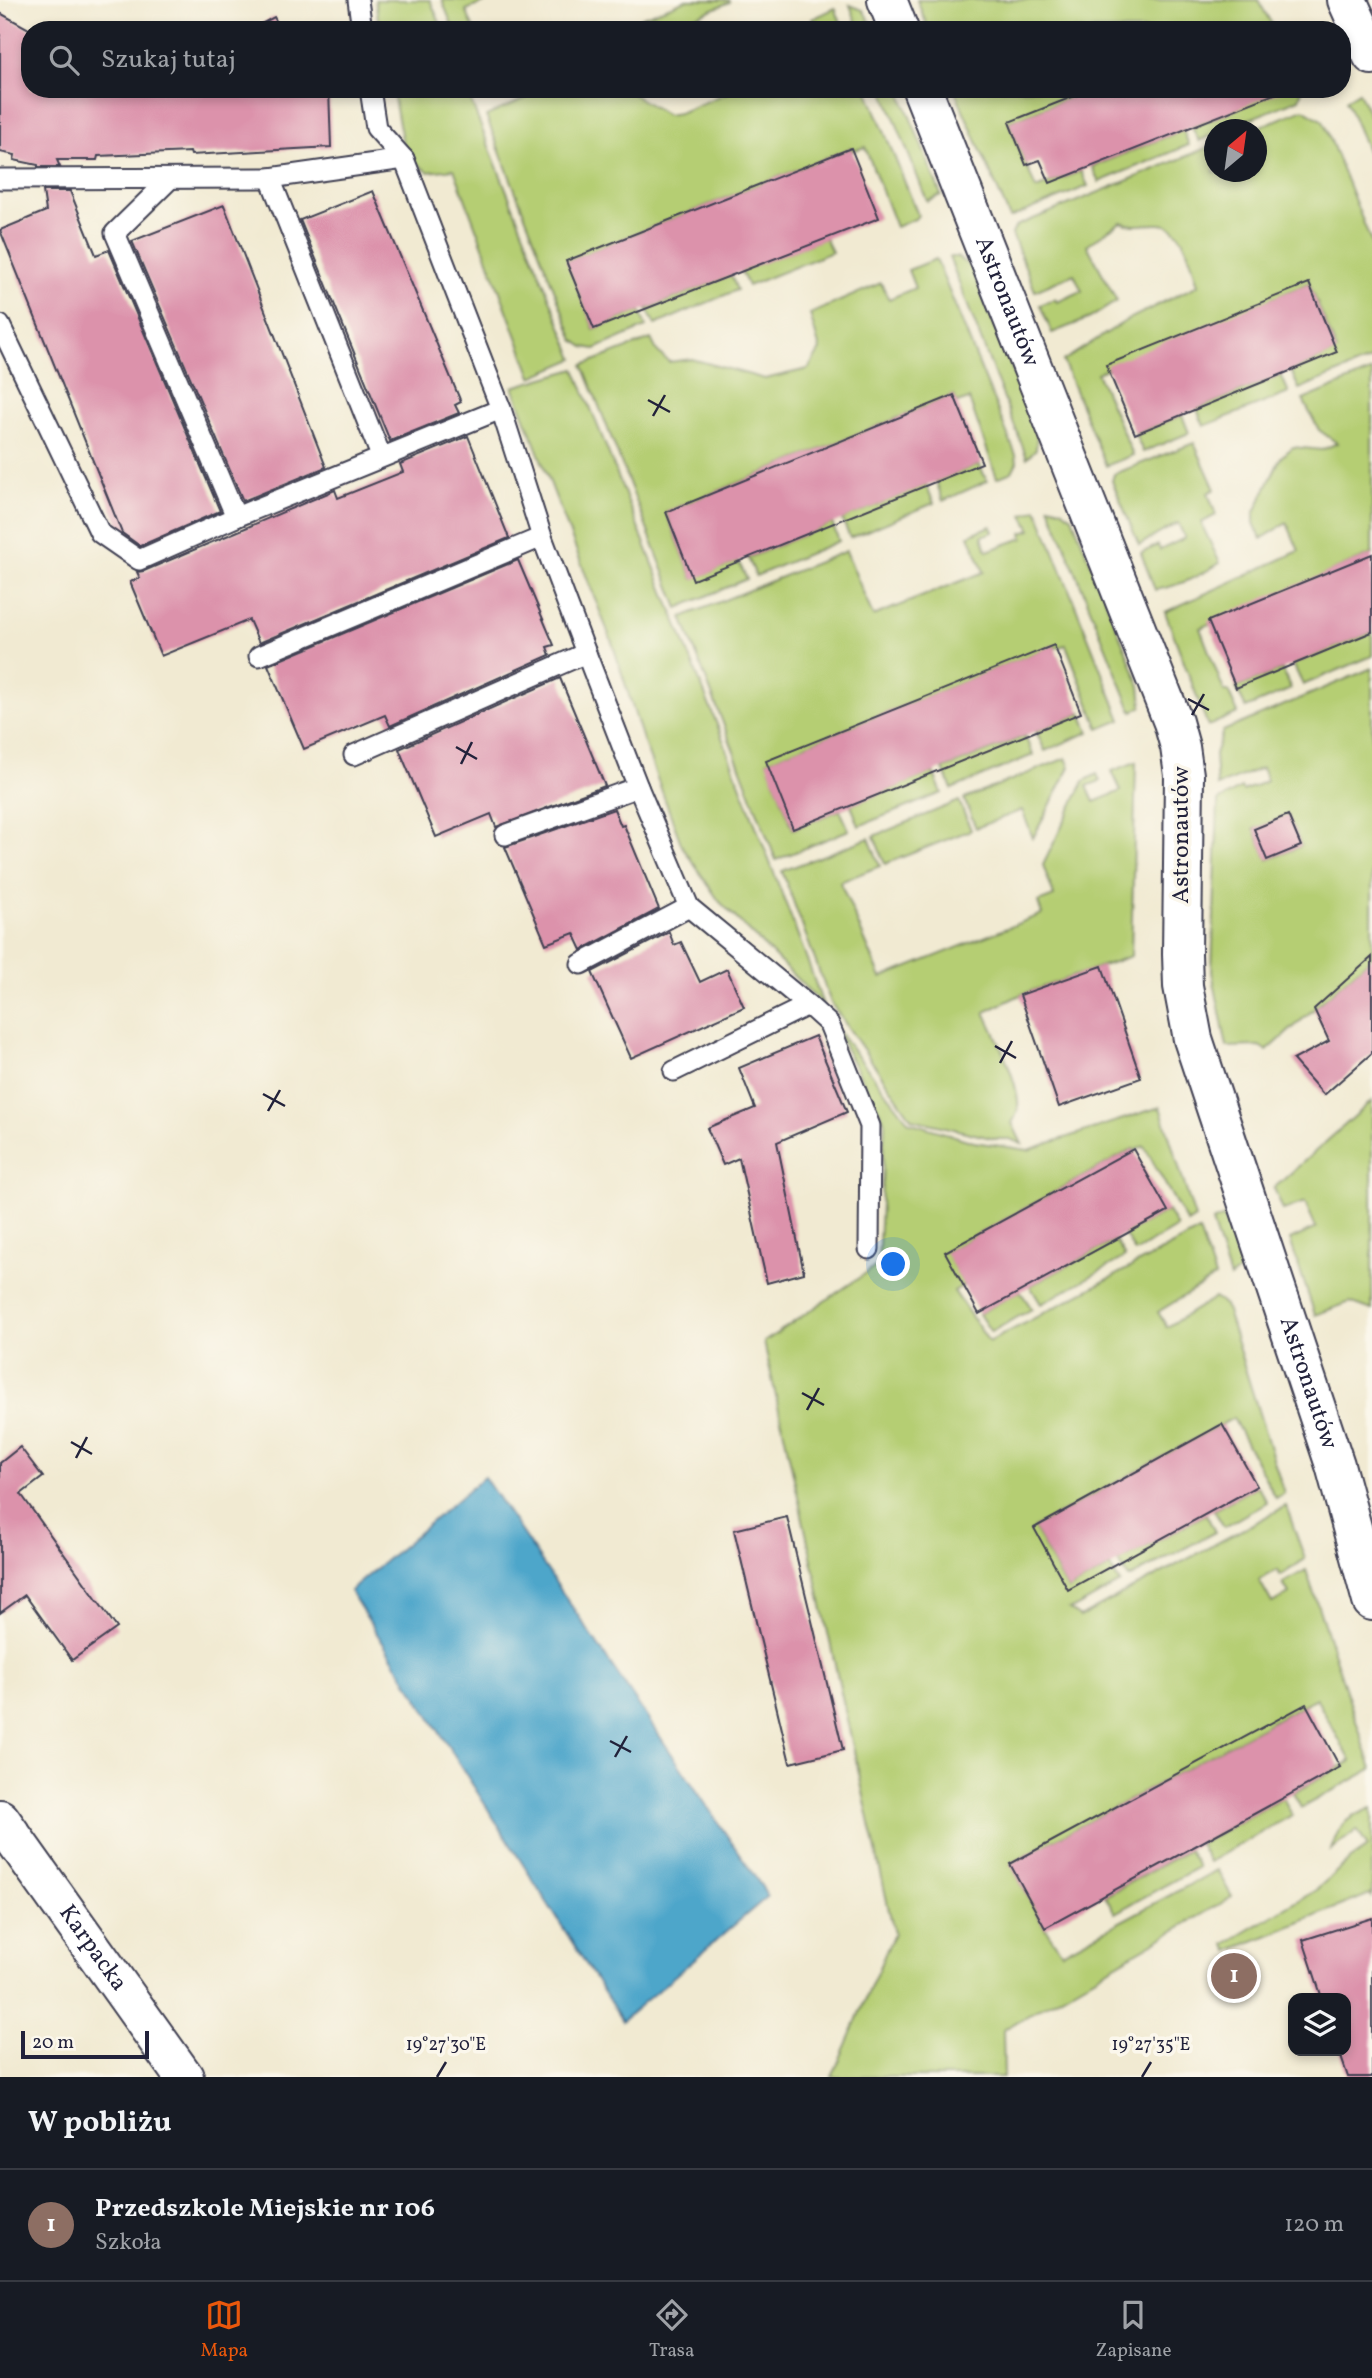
<!DOCTYPE html>
<html lang="pl">
<meta charset="utf-8">
<style>
:root{--surface:#171b24;--page:#20242c;--text:#f1f3f6;--muted:#9ea1a6;--line:#363941;--accent:#ea580c}
body{margin:0;font-family:Vollkorn,serif;background:var(--page);color:var(--text)}
.controls{position:absolute;right:21px;bottom:21px;display:grid;overflow:hidden;border-radius:14px;box-shadow:0 4px 10px #0003}
.controls button{width:63px;height:63px;display:grid;place-items:center;padding:0;border:0;border-bottom:2px solid var(--line);background:var(--surface);color:var(--text);font:35px sans-serif}
.compass{position:absolute;left:1204px;top:119px;width:63px;height:63px;border-radius:50%;background:var(--surface);box-shadow:0 4px 10px #0003;rotate:29deg}
.scale{position:absolute;left:21px;bottom:18px;width:128px;box-sizing:border-box;padding-left:7px;border:4px solid #22223b;border-top:0;font-size:19px;line-height:24px;white-space:nowrap;color:#22223b;-webkit-text-stroke:5px #fbf7ec;paint-order:stroke}
.you{position:absolute;left:894px;top:1265px;width:24px;height:24px;margin:-18px;border:5px solid #fff;border-radius:50%;background:#1a73e8;box-shadow:0 0 0 10px #1a73e833}
.badge{display:grid;place-items:center;width:46px;height:46px;border-radius:50%;background:var(--accent);color:#fff;font-size:23px;font-weight:700}
.pin{position:absolute;translate:-50% -50%;border:4px solid #fff;box-shadow:0 2px 7px #0006}
.list{margin:0;padding:0;list-style:none}
h2{display:flex;justify-content:space-between;align-items:center;height:91px;margin:0;padding:0 28px;font-size:30px}
h2 small{font-size:23px;font-weight:400;color:var(--muted)}
.list li{display:grid;grid-template-columns:46px 1fr auto;gap:21px;align-items:center;box-sizing:border-box;height:112px;padding:0 28px;border-top:2px solid var(--line)}
.list b{display:block;font-size:26px;white-space:nowrap}
.list p{margin:0;font-size:23px;white-space:nowrap;color:var(--muted)}
.list em{font-size:23px;font-style:normal;color:var(--muted)}
.icon{flex:none;width:38px;height:38px;fill:none;stroke:currentColor;stroke-width:2;stroke-linecap:round;stroke-linejoin:round}
.map{position:relative;flex:none;width:1372px;height:2077px;overflow:hidden}
.search{position:absolute;background:var(--surface);box-shadow:0 4px 10px #0003;left:21px;right:21px;top:21px;height:77px;display:flex;align-items:center;gap:18px;box-sizing:border-box;padding:0 24px;border-radius:28px;color:var(--muted);font-size:26px}
.sheet{height:203px;background:var(--surface)}
nav{display:flex;justify-content:space-around;align-items:center;box-sizing:border-box;height:98px;border-top:2px solid var(--line);background:var(--surface);font-size:19px;color:var(--muted)}
nav a{display:grid;justify-items:center;gap:4px}
nav .on{color:var(--accent)}
.map>svg:first-child{display:block}
.green{fill:#b5ce73;stroke:#6c7857;stroke-width:2;fill-rule:evenodd}
.water{fill:#4da6ca;stroke:#386482;stroke-width:2}
.building{fill:#dc92ab}
.lines{fill:none;stroke-linecap:round;stroke-linejoin:round}
.service-casing{stroke:#414052;stroke-width:23}
.minor-casing{stroke:#414052;stroke-width:42}
.primary-casing{stroke:#414052;stroke-width:42}
.service{stroke:#fff;stroke-width:19}
.minor{stroke:#fff;stroke-width:38}
.primary{stroke:#fff;stroke-width:38}
.ticks{fill:none;stroke:#22223b;stroke-width:2.5}
.labels{text-anchor:middle;dominant-baseline:central;stroke-width:7;stroke-linejoin:round;paint-order:stroke}
.street-label{font-size:24px;fill:#22223b;stroke:#fbf7ec}
.ticks-label{font-size:18px;text-anchor:middle;fill:#22223b;stroke:#fbf7ec;stroke-width:7;stroke-linejoin:round;paint-order:stroke}
</style>
<div class="map">
<svg width="1372" height="2077" viewBox="0 0 1372 2077">
<rect width="100%" height="100%" fill="#fbf7ec"/>
<filter id="ink" filterUnits="userSpaceOnUse"><feTurbulence type="fractalNoise" baseFrequency=".0143" numOctaves="2"/><feDisplacementMap in="SourceGraphic" scale="14" xChannelSelector="R" yChannelSelector="G"/><feConvolveMatrix kernelMatrix="1 2 1 2 8 2 1 2 1" color-interpolation-filters="sRGB"/></filter>
<filter id="wash" filterUnits="userSpaceOnUse"><feTurbulence type="fractalNoise" baseFrequency=".00686" numOctaves="4" result="noise"/><feDisplacementMap in="SourceGraphic" scale="28" xChannelSelector="R" yChannelSelector="G"/><feGaussianBlur stdDeviation="1.57" result="paint"/><feColorMatrix in="noise" values="0 0 0 0 0 0 0 0 0 0 0 0 0 0 0 0 0 1.4 0 .05"/><feComposite in="paint" operator="in"/></filter>
<g filter="url(#wash)">
<rect width="100%" height="100%" fill="#f1ead2"/>
<g class="green">
<polygon points="375,0 430,0 443,30 380,30"/>
<polygon points="442,0 491,0 466,10 474,30 454,30"/>
<polygon points="686,0 729,0 730,2 663,30 646,30 640,18"/>
<polygon points="917,0 1258,0 1275,30 929,30"/>
<polygon points="850,5 863,10 875,30 859,30"/>
<polygon points="835,8 844,30 816,30 812,19"/>
<polygon points="392,89 466,89 574,359 532,377 454,169 428,172 405,154"/>
<polygon points="547,89 624,89 667,115 679,113 736,89 867,89 918,215 915,219 896,227 865,147 852,151 851,148 567,261 594,329 640,311 646,327 595,349 584,347 574,340 486,116"/>
<polygon points="883,89 899,89 941,195 927,201"/>
<polygon points="954,89 1092,89 1009,122 1036,189 1081,171 1088,186 1010,218"/>
<polygon points="1232,89 1302,89 1299,99 1225,129 1214,130 1214,134 1199,141 1192,127 1239,108"/>
<polygon points="1359,92 1372,121 1372,162 1346,100"/>
<path d="M1303 109 1323 121 1372 244V359L1299 389 1291 371 1337 351 1309 283 1097 373 1133 455 1106 466 1063 361 1127 320 1198 285C1192 265 1185 225 1160 224 1145 223 1135 228 1121 222L1087 245 1117 301 1090 318 1052 333 1040 305 1055 299 1057 302 1082 291 1074 274 1035 291 1012 234 1016 226 1214 145V172H1256V130L1254 129Z"/>
<polygon points="1183,130 1189,145 1099,182 1092,167"/>
<polygon points="825,238 832,252 748,286 741,271"/>
<polygon points="949,257 957,257 971,267 1037,431 1036,449 1027,458"/>
<polygon points="936,259 1016,455 1017,462 1012,472 997,478 969,399 957,403 954,395 666,512 693,579 738,561 747,579 678,608 583,365 651,339 657,351 669,362 692,359 765,379 808,369 820,350 810,314 881,283 889,299 915,288 908,270"/>
<polygon points="731,275 737,290 655,325 647,309"/>
<polygon points="575,369 718,727 805,954 823,1005 719,901 682,846 643,740 613,645 513,387"/>
<polygon points="1372,371 1372,554 1200,628 1224,691 1228,691 1238,713 1208,726 1165,612 1299,551 1287,523 1261,539 1254,523 1254,514 1281,457 1293,447 1322,450 1337,443 1319,430 1303,400"/>
<polygon points="1281,375 1289,393 1204,426 1197,409"/>
<polygon points="1182,415 1189,433 1143,452 1135,434"/>
<path d="M1194 443 1215 489 1208 493 1216 515 1201 523 1220 563C1199 576 1180 586 1155 590L1141 553 1158 545 1160 550 1185 538 1178 523 1139 545 1112 481 1114 474Z"/>
<polygon points="979,464 987,481 943,501 936,481"/>
<polygon points="926,485 934,503 850,538 842,519"/>
<polygon points="1049,506 1061,509 1072,517 1140,686 1142,706 1132,712"/>
<polygon points="1037,509 1121,720 1099,729 1066,645 1055,648 1053,646 767,761 793,829 840,810 849,830 776,860 682,617 846,551 873,616 984,572 969,535 991,526 993,532 982,536 987,551 1023,538 1022,533 1031,530 1023,515"/>
<polygon points="832,523 839,541 756,576 748,558"/>
<polygon points="1372,632 1372,656 1303,685 1293,664"/>
<path d="M1372 668V957L1267 1051 1259 1046 1227 1047 1212 972 1218 801 1241 788 1243 791 1267 781 1262 768 1217 786 1215 754 1223 731ZM1288 816 1301 846 1268 860 1254 829Z"/>
<polygon points="1282,669 1291,689 1246,708 1236,688"/>
<polygon points="1081,713 1089,732 1045,751 1036,731"/>
<polygon points="1025,736 1033,755 952,789 943,769"/>
<polygon points="1066,758 1070,767 1033,838 1022,810 976,828 964,799"/>
<path d="M1136 762 1131 956 1020 995 985 1012C996 1036 1016 1077 1018 1101 1019 1110 1016 1116 1012 1123L1022 1144 1010 1139H995L912 1119 831 1003 782 871 869 838 880 866 840 882 881 978 1042 914 1038 902 1054 896 1043 865 1084 781 1097 774 1100 781 1087 786 1094 802 1121 791 1112 771Z"/>
<polygon points="933,772 942,793 859,826 851,805"/>
<polygon points="959,801 971,830 885,864 874,836"/>
<polygon points="831,1022 909,1122 974,1142 1028,1150 1160,1107 1195,1218 1187,1223 1144,1146 1134,1151 1133,1149 946,1252 964,1285 954,1291 989,1342 1199,1231 1215,1277 1158,1312 1167,1327 1214,1298 1225,1305 1284,1493 1276,1498 1233,1418 1034,1528 1068,1590 1110,1567 1120,1583 1077,1607 1069,1609 1080,1617 1286,1506 1305,1559 1280,1576 1277,1570 1259,1580 1272,1603 1289,1593 1283,1583 1306,1570 1372,1769 1301,1808 1293,1793 1351,1761 1316,1698 1011,1864 1045,1928 1062,1953 1217,1870 1232,1897 1003,2030 1004,2077 832,2077 894,1933 764,1342 878,1265 885,1122"/>
<polygon points="1372,1101 1372,1310 1350,1302 1315,1315 1290,1240 1316,1228 1305,1202 1283,1210 1274,1188"/>
<polygon points="1168,1211 1177,1227 1135,1252 1124,1234"/>
<polygon points="1224,1217 1241,1269 1230,1278 1212,1222"/>
<polygon points="1115,1240 1125,1257 1041,1304 1030,1286"/>
<polygon points="1020,1291 1032,1309 991,1332 979,1314"/>
<polygon points="1257,1486 1267,1502 1224,1527 1214,1510"/>
<polygon points="1206,1514 1215,1532 1129,1578 1118,1562"/>
<polygon points="1283,1798 1292,1815 1209,1862 1199,1844"/>
<path d="M1372 1808V1897L1370 1894 1229 1951 1225 1944 1316 1890 1348 1861 1368 1847 1357 1830 1331 1850C1341 1820 1345 1820 1372 1808Z"/>
<polygon points="1189,1850 1198,1867 1115,1913 1105,1896"/>
</g>
<polygon class="water" points="484,1477 768,1896 622,2021 350,1591"/>
<g id="blocks">
<g class="building">
<polygon points="0,13 31,30 30,89 329,89 331,147 191,155 190,152 98,156 97,160 57,160 60,167 38,167 38,165 14,160 15,155 0,152"/>
<polygon points="274,17 281,30 250,30"/>
<polygon points="1092,89 1282,89 1282,91 1050,183 1040,160 1026,165 1009,122"/>
<polygon points="851,148 879,218 594,329 566,261"/>
<polygon points="43,191 70,191 96,255 109,250 220,511 140,546 122,533 0,230 46,211"/>
<polygon points="373,191 461,402 455,405 459,413 390,441 300,220"/>
<polygon points="224,205 326,467 243,501 132,241"/>
<polygon points="1309,283 1337,352 1135,434 1106,365"/>
<polygon points="954,395 982,463 693,580 666,512"/>
<polygon points="468,436 509,538 259,643 249,620 161,656 130,582 140,578 137,572 144,571 335,490 338,498 403,472 400,464"/>
<polygon points="1372,554 1372,632 1236,688 1208,621"/>
<polygon points="518,560 554,645 547,647 550,655 390,726 385,715 304,749 268,665"/>
<polygon points="1054,645 1081,713 793,829 766,761"/>
<polygon points="560,678 605,786 496,827 491,814 436,837 399,749"/>
<polygon points="614,809 621,826 624,825 659,909 582,950 574,933 546,944 505,847"/>
<polygon points="1288,815 1301,846 1267,860 1254,829"/>
<polygon points="669,932 674,945 681,942 700,982 727,969 744,1007 631,1058 592,972"/>
<polygon points="1372,957 1372,1053 1324,1095 1293,1060 1329,1041 1314,1009"/>
<polygon points="1102,966 1141,1078 1059,1107 1020,995"/>
<polygon points="815,1036 847,1112 777,1142 804,1273 767,1283 739,1158 723,1165 707,1128 755,1108 739,1068"/>
<polygon points="1133,1149 1168,1211 979,1314 945,1252"/>
<polygon points="1222,1424 1257,1486 1068,1590 1034,1528"/>
<polygon points="20,1447 43,1477 21,1494 117,1628 72,1660 25,1595 0,1613 0,1463"/>
<polygon points="787,1517 843,1750 790,1763 734,1530"/>
<polygon points="1306,1704 1340,1767 1045,1928 1010,1864"/>
<polygon points="1372,1918 1372,2077 1348,2077 1339,2051 1346,2051 1346,1998 1322,1998 1303,1940"/>
</g>
</g>
</g>
<g filter="url(#ink)">
<use href="#blocks" fill-opacity="0" stroke="#414052" stroke-width="2"/>
<g class="lines">
<g class="service-casing">
<g id="service">
<polyline points="358,0 362,30"/>
<polyline points="370,89 376,128 404,159 501,409 542,537 586,653 638,787 689,907 581,964"/>
<polyline points="270,178 381,456"/>
<polyline points="0,179 270,178 404,159"/>
<polyline points="170,179 115,233 236,517"/>
<polyline points="0,325 100,533 139,560 236,517 501,409"/>
<polyline points="259,656 542,537"/>
<polyline points="354,755 586,653"/>
<polyline points="505,835 638,787"/>
<polyline points="808,1005 829,1024 870,1126 869,1249"/>
<polyline points="674,1071 808,1005 689,907"/>
</g>
</g>
<g class="minor-casing">
<g id="minor">
<polyline points="887,0 899,30"/>
<path id="s1" d="M922 89 1173 722 1180 747 1184 775 1182 954 1183 986 1193 1039 1335 1465 1372 1601"/>
<path id="s2" d="M0 1819 184 2077"/>
</g>
</g>
<g class="primary-casing">
<polyline id="primary" points="1347,0 1372,55"/>
</g>
<use href="#service" class="service"/>
<use href="#minor" class="minor"/>
<use href="#primary" class="primary"/>
</g>
</g>
<path class="ticks" d="M648 400 670 412M653 416 665 395M1188 699 1209 710M1192 715 1204 694M456 747 477 759M461 764 472 742M995 1046 1016 1058M1000 1063 1012 1041M263 1094 285 1106M268 1111 280 1090M802 1393 824 1405M807 1410 819 1388M71 1442 92 1454M76 1458 87 1437M610 1741 631 1752M615 1757 627 1736M437 2077 446 2062M1142 2077 1151 2062"/>
<g class="labels">
<g class="street-label">
<text stroke="none"><textPath href="#s1" startOffset="229">Astronautów</textPath></text>
<text transform="translate(1182 835) rotate(-90)">Astronautów</text>
<text stroke="none"><textPath href="#s1" startOffset="1363">Astronautów</textPath></text>
<text stroke="none"><textPath href="#s2" startOffset="159">Karpacka</textPath></text>
</g>
</g>
<g class="ticks-label">
<text x="446" y="2050">19°27'30"E</text>
<text x="1151" y="2050">19°27'35"E</text>
</g>
</svg>
<div class="controls">
<button><svg class="icon" aria-label="layers" viewBox="0 0 24 24"><path d="M12 4l9 5-9 5-9-5zM3 14l9 5 9-5"/></svg></button>
</div>
<svg class="compass" viewBox="-18 -18 36 36"><path d="M0-13l5 13h-10z" fill="#e53935"/><path d="M0 13l5-13h-10z" fill="#9ea1a6"/></svg>
<div class="scale">20 m</div>
<div class="you"></div>
<div class="pin badge" style="left:1234px;top:1976px;background:#8d6e63">1</div>
<div class="search"><svg class="icon" aria-label="search" viewBox="0 0 24 24"><circle cx="10" cy="10" r="6"/><path d="M15 15l6 6"/></svg>Szukaj tutaj</div>
</div>
<section class="sheet">
<h2>W pobliżu<small></small></h2>
<ul class="list">
<li><span class="badge" style="background:#8d6e63">1</span><div><b>Przedszkole Miejskie nr 106</b><p>Szkoła</p></div><em>120 m</em></li>
</ul>
</section>
<nav>
<a class="on"><svg class="icon" aria-label="map" viewBox="0 0 24 24"><path d="M3 6l6-2 6 2 6-2v14l-6 2-6-2-6 2zM9 4v14M15 6v14"/></svg>Mapa</a>
<a><svg class="icon" aria-label="directions" viewBox="0 0 24 24"><path d="M12 3l9 9-9 9-9-9zM9 14v-3h6M13 9l2 2-2 2"/></svg>Trasa</a>
<a><svg class="icon" aria-label="saved" viewBox="0 0 24 24"><path d="M7 4h10v16l-5-4-5 4z"/></svg>Zapisane</a>
</nav>
